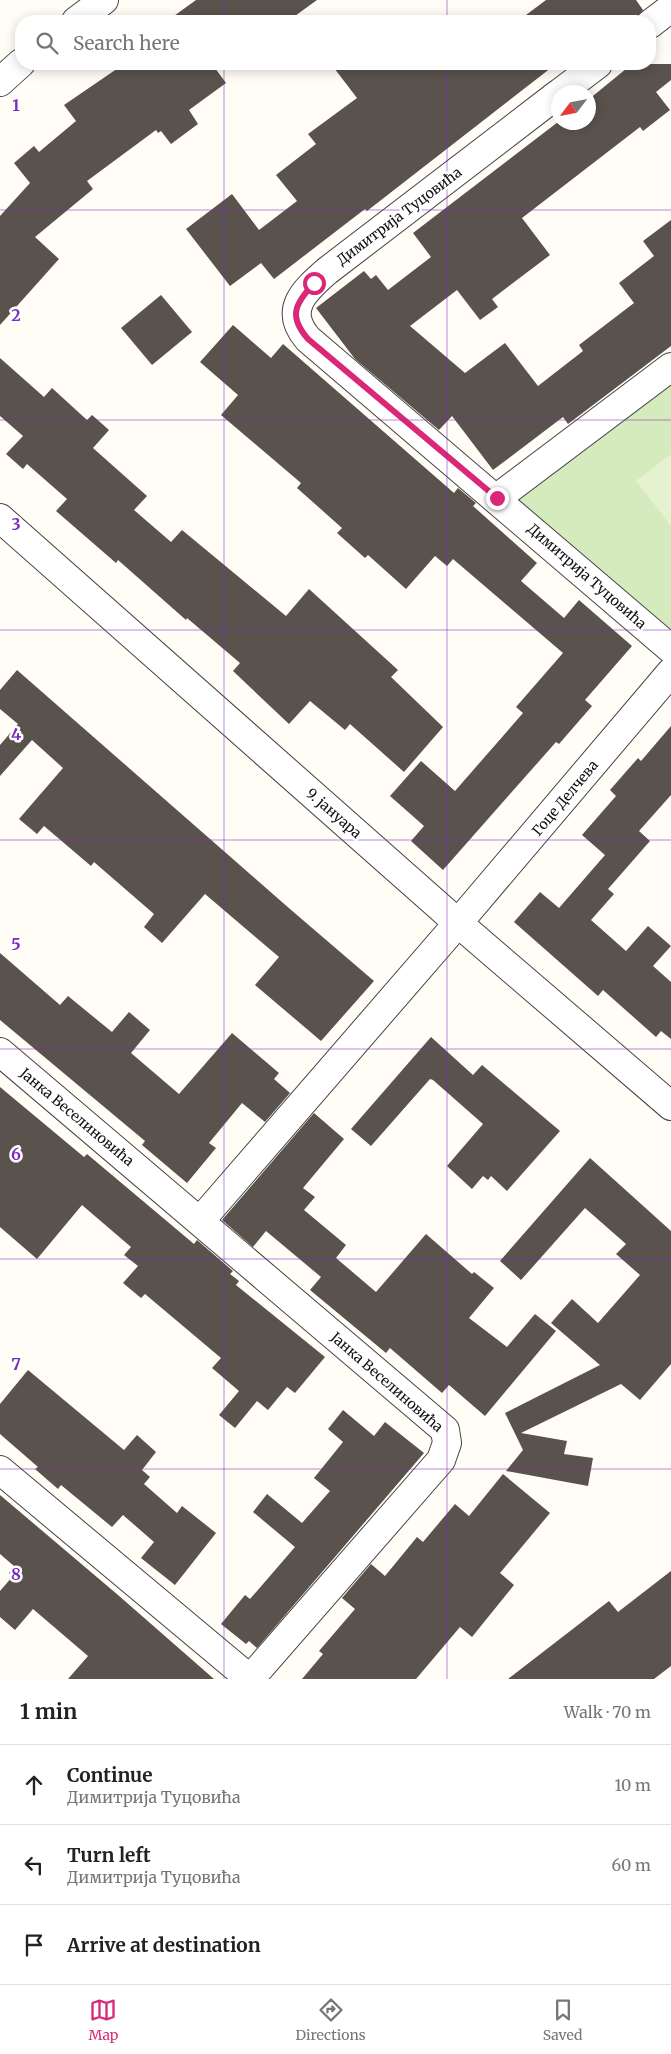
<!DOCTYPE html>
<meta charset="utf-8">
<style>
:root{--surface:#fff;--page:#f6f6f6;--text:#222;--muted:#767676;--line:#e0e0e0;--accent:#db2777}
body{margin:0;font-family:Merriweather,serif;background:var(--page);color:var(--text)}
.compass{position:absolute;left:551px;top:85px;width:45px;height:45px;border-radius:50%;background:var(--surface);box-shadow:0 2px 12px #0003;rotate:238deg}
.stop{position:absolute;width:15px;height:15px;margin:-11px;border:4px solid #db2777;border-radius:50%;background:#fff}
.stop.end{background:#db2777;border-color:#fff;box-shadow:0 1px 5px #0008}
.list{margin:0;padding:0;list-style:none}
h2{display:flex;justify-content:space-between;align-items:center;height:65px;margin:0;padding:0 20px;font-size:21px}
h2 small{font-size:16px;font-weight:400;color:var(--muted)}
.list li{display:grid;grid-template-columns:32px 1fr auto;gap:15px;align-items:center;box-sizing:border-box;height:80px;padding:0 20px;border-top:1px solid var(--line)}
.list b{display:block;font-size:19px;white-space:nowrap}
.list p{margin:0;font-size:16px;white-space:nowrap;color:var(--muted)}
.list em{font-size:16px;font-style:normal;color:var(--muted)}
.icon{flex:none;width:28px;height:28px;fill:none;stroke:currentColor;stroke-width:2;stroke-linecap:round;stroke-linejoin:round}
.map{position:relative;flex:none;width:671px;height:1679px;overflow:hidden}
.search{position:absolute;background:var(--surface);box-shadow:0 2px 12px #0003;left:15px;right:15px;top:15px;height:55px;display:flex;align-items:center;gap:12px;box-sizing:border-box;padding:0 18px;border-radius:20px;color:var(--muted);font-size:19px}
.sheet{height:305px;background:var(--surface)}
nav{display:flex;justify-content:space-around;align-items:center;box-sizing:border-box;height:70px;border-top:1px solid var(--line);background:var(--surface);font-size:14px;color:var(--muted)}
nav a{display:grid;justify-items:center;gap:2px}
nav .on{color:var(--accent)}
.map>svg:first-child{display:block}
.green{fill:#d5ebbd}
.pitch{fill:#e6f2cf}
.building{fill:#5a524d}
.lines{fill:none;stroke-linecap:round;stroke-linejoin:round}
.minor-casing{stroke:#444;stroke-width:30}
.minor{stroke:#fff;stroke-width:28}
.route{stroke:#db2777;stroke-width:6}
.grid{fill:none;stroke:#7b2cbf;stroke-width:1;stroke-opacity:0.55}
.labels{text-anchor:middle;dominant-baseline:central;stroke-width:5;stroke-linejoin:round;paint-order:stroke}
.street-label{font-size:14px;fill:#111;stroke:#fff}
.grid-label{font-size:16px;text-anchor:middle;font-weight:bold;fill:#7b2cbf;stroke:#fff;stroke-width:5;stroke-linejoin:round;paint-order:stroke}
</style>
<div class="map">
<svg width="671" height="1679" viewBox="0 0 671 1679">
<rect width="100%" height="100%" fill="#fffdf5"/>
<polygon class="green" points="671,381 671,632 516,498"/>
<polygon class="pitch" points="671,454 671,526 636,481"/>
<g class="building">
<polygon points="196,0 317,0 288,21 167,21"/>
<polygon points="546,0 636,0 643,10 635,21 518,21"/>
<polygon points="124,64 212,64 226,83 189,110 198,124 171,144 161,131 158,133 156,130 87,181 93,189 35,237 59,259 0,325 0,216 30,183 14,163 34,146 39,152 76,121 64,105"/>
<polygon points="331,64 556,64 367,211 365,209 274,279 261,263 230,286 186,229 232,194 259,230 297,201 276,175 316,144 308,134 357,98"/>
<polygon points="632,64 671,64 671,80 656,92 670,110 643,131 640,127 522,218 550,255 492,299 498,307 480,320 457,290 410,326 465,373 505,343 538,386 583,351 579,345 634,303 619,283 654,256 643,241 671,220 671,346 568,424 563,417 493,470 452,416 439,430 355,359 316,308 364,271 371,279 376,275 388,290 431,257 413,233 558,122 588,122 588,100"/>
<polygon points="161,295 192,332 152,365 121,328"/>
<polygon points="233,325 271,358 283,344 454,493 458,488 476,503 473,506 537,563 521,581 564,618 579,600 632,646 585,700 592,706 559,744 556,742 443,870 411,841 424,826 390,796 421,761 455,791 523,713 516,707 563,653 453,559 447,566 435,556 406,589 368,555 365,558 337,533 342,528 297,488 301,483 221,415 238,395 200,362"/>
<polygon points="0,358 44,397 52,388 87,420 92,415 109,430 93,448 147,496 134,510 171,542 182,530 286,616 309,589 398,670 391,677 443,727 404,772 350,724 345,730 310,701 289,724 233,671 240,663 187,618 186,620 118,560 116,563 56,511 67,499 27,464 23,469 6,454 23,436 0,416"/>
<polygon points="17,670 290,909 374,981 321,1041 255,985 279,957 205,894 162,943 144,927 154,914 94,862 91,866 44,826 37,834 19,819 63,768 32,740 0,776 0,745 18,724 0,709 0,690"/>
<polygon points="671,726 671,795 639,831 650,841 608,889 614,894 591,920 626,951 648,926 671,946 653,966 671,982 671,1039 661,1031 656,1037 603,990 598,996 514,922 540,892 559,908 605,855 582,835 616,796 610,790 638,758 641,761"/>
<polygon points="0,953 60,1005 68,996 112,1032 129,1012 150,1030 131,1053 179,1094 232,1033 279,1073 274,1079 290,1093 265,1122 242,1103 209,1143 216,1148 187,1183 142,1145 145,1141 0,1020"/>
<polygon points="431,1037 473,1075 482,1065 560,1131 507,1191 491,1176 488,1180 483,1176 472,1189 447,1166 483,1124 433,1080 430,1079 371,1146 351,1129"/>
<polygon points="0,1087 84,1157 87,1154 194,1244 197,1240 233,1271 230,1274 239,1281 236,1285 325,1357 295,1393 287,1387 268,1410 257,1401 235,1428 219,1415 239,1391 212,1368 221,1358 145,1294 141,1298 123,1283 138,1266 124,1255 131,1247 82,1205 37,1259 0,1227"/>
<polygon points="314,1113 344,1139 303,1188 315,1197 304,1210 346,1245 336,1258 376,1292 426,1234 472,1274 474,1272 494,1288 469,1318 507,1347 535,1314 556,1331 485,1416 449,1385 442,1393 390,1348 386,1353 310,1290 321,1277 266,1231 253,1247 222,1220"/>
<polygon points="590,1158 671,1231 671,1364 640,1400 621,1384 521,1433 567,1441 564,1454 593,1458 588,1486 506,1471 523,1450 505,1413 600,1365 551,1323 572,1299 598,1323 640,1275 616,1254 626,1244 585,1208 521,1280 500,1261"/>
<polygon points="28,1370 124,1450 137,1435 156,1452 142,1470 150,1477 144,1484 177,1513 182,1506 216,1533 175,1585 141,1558 154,1542 123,1515 112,1527 61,1485 58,1489 35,1469 38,1467 0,1434 0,1404"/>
<polygon points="343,1410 374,1436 385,1422 424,1453 257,1648 249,1641 246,1644 221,1624 245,1595 250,1599 295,1547 253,1512 267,1494 302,1523 330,1491 314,1478 343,1442 328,1429"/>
<polygon points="503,1474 550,1513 500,1573 514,1585 472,1637 460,1627 416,1679 302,1679 323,1654 319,1651 355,1609 342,1598 371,1564 385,1576 417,1537 423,1542 455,1504 469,1516"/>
<polygon points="0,1495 118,1595 214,1679 68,1679 88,1656 33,1609 15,1630 0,1617 0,1591 13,1576 9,1573 14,1566 0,1554"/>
<polygon points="671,1571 671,1666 654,1679 508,1679 609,1601 618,1612"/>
</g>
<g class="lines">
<g class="minor-casing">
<g id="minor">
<polyline points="76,21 104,0"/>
<polyline points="650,24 671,8"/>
<polyline points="0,82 21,63"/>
<polyline points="561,92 598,64"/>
<path d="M558 94 327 271C304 291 283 310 308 339L671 649"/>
<polyline points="497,498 671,367"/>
<polyline points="0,518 458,923 671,1106"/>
<polyline points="0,1052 445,1430 447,1443 441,1460 250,1679"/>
<polyline points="200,1221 458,923 671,672"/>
<polyline points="0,1470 250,1679"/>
</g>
</g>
<use href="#minor" class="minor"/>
</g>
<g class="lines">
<path class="route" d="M314 283C295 304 288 316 308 339L497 498"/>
</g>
<path class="grid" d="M224 0V21M447 0V21M224 64V1679M447 64V1679M0 210H671M0 420H671M0 630H671M0 840H671M0 1049H671M0 1259H671M0 1469H671"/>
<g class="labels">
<g class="street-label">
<text transform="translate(399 216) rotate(-37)">Димитрија Туцовића</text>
<text transform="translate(587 576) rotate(41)">Димитрија Туцовића</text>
<text transform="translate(565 798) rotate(-50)">Гоце Делчева</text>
<text transform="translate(334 813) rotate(41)">9. јануара</text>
<text transform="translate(77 1117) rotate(40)">Јанка Веселиновића</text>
<text transform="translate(387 1382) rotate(41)">Јанка Веселиновића</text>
</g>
</g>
<g class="grid-label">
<text x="16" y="111">1</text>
<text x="16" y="321">2</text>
<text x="16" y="530">3</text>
<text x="16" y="740">4</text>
<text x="16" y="950">5</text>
<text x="16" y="1160">6</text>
<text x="16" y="1370">7</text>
<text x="16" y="1580">8</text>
</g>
</svg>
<svg class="compass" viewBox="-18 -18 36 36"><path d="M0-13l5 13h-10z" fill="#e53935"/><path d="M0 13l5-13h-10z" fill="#767676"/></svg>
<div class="stop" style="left:314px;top:283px"></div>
<div class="stop end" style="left:497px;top:498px"></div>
<div class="search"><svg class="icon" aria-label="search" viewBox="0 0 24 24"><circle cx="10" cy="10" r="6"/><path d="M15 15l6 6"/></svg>Search here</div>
</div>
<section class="sheet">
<h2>1 min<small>Walk · 70 m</small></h2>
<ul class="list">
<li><svg class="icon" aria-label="ahead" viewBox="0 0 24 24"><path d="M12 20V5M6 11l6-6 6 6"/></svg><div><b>Continue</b><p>Димитрија Туцовића</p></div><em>10 m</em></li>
<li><svg class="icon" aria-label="left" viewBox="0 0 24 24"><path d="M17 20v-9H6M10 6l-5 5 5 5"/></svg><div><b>Turn left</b><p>Димитрија Туцовића</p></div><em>60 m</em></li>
<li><svg class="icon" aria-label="arrive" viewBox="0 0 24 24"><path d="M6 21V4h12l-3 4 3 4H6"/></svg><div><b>Arrive at destination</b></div></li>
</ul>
</section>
<nav>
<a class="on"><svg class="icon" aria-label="map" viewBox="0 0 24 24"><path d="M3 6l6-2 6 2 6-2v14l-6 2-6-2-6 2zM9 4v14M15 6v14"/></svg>Map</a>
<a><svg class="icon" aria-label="directions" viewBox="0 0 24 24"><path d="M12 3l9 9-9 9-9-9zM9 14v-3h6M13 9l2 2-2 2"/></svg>Directions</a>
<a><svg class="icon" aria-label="saved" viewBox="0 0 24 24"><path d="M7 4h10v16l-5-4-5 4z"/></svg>Saved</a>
</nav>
